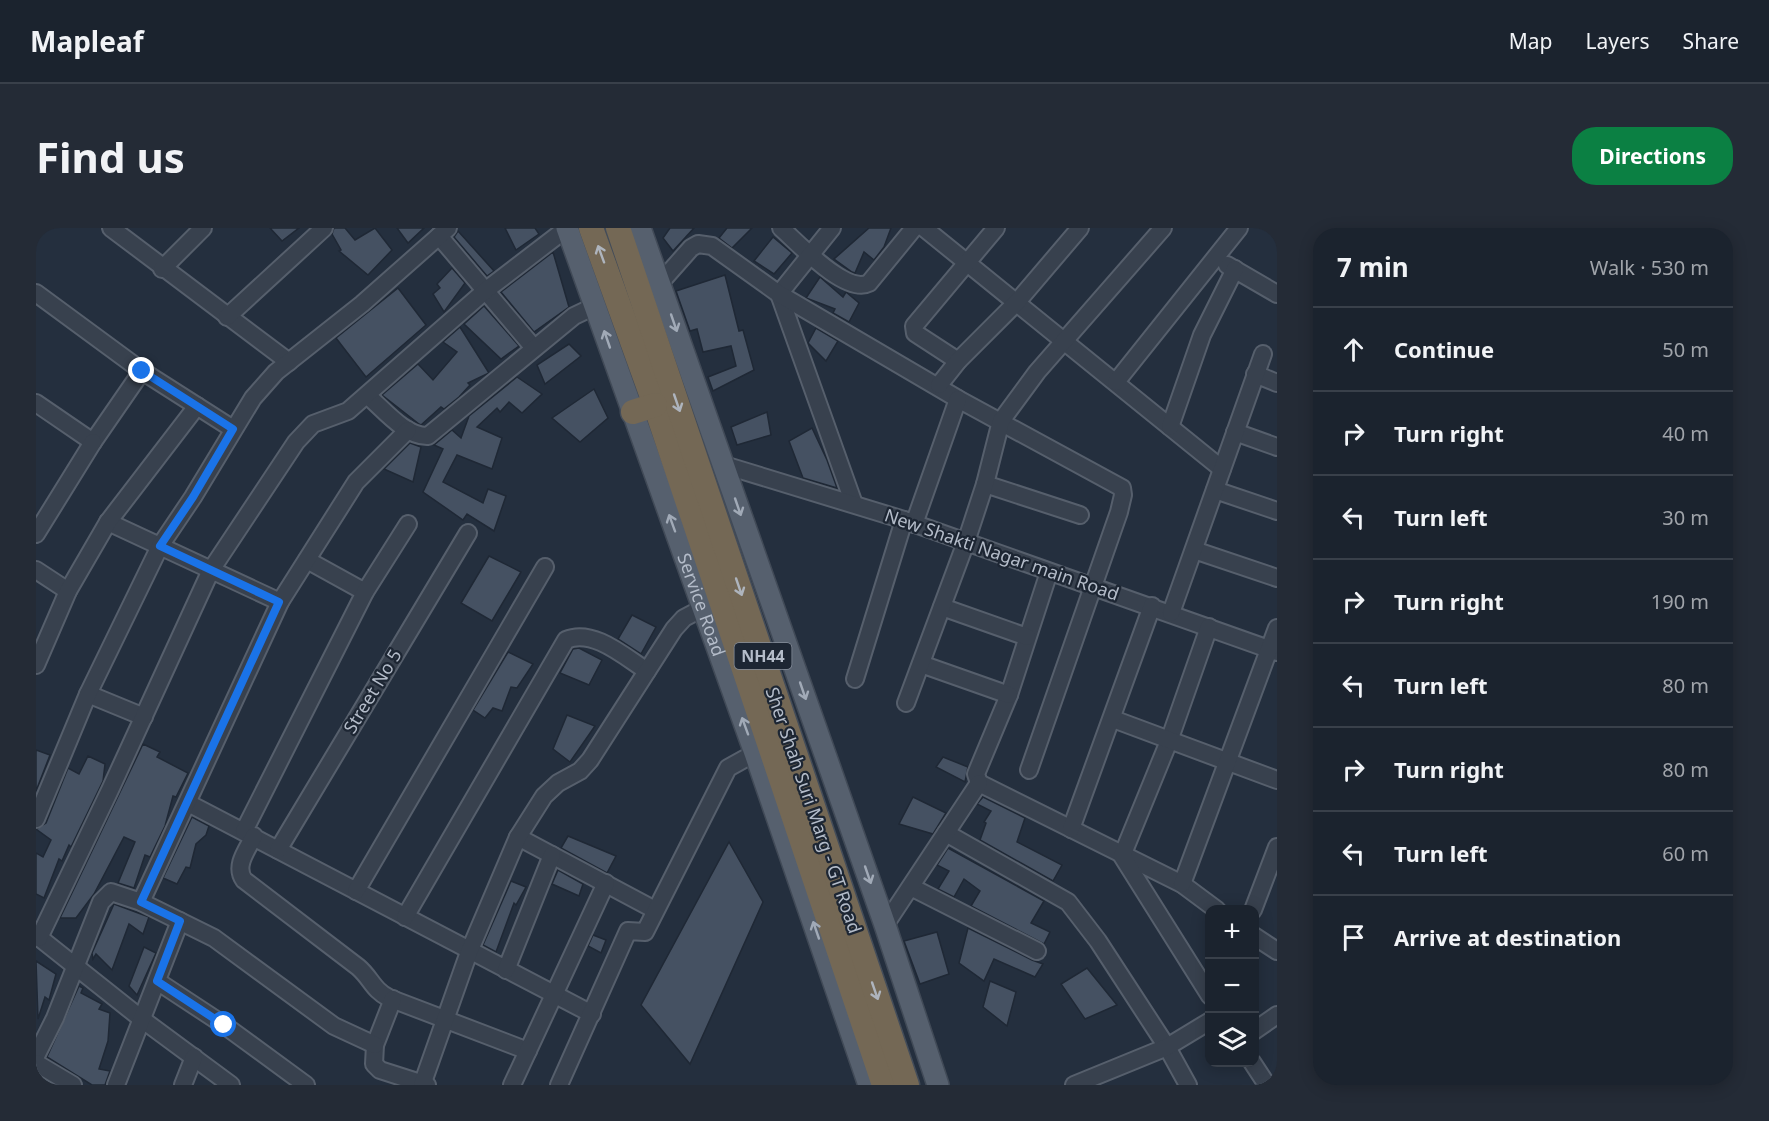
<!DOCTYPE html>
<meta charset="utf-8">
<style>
:root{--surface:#1b232e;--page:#242b36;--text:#f1f3f6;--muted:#a0a4aa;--line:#39404a;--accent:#0b8043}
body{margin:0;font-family:"Noto Sans",sans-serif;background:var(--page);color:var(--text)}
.controls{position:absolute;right:18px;bottom:18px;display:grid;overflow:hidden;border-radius:12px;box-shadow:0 3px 15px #0003}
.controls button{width:54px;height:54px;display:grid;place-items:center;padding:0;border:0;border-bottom:2px solid var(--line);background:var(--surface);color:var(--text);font:30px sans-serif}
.stop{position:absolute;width:18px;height:18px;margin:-14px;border:4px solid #1a73e8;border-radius:50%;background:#fff}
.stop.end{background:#1a73e8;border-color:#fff;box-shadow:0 2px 6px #0008}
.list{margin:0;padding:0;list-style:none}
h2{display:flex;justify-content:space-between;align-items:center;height:78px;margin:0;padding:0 24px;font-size:26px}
h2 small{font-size:20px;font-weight:400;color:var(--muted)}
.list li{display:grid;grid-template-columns:39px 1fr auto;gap:18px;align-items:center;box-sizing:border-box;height:84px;padding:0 24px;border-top:2px solid var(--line)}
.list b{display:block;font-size:22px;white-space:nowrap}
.list em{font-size:20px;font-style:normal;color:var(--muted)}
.icon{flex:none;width:33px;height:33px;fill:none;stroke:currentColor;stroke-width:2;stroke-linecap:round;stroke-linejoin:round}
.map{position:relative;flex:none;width:1241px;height:857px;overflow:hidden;border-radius:24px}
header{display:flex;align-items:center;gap:36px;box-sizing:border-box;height:84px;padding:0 30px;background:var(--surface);border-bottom:2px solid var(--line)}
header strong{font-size:28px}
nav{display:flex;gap:33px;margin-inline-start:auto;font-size:21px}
.intro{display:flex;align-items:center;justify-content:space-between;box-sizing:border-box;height:144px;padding:0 36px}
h1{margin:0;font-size:42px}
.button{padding:15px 27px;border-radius:24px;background:var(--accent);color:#fff;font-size:21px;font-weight:700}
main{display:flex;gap:36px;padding:0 36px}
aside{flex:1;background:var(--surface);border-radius:24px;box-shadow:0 3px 15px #0003}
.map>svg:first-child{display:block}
.building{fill:#455162;stroke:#1f2835;stroke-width:1.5}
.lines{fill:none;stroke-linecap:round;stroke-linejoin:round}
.minor-casing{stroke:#565f6c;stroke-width:20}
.major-casing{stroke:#414a57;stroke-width:24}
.highway-casing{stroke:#434c59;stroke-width:27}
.minor{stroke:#38414e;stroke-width:16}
.major{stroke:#56606e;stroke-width:21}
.highway{stroke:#746855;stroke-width:24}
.oneway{stroke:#aeb4bd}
.oneway2{stroke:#a1aab7}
.route{stroke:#1a73e8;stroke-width:8}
.labels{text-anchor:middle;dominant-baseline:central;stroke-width:4.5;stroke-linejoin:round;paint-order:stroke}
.shield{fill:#1d2633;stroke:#878f9c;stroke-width:1.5}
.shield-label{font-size:16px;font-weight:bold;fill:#b4bcc9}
.street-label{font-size:18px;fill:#b4bcc9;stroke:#1d2633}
</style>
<header>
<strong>Mapleaf</strong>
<nav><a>Map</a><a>Layers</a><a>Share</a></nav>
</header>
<div class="intro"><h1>Find us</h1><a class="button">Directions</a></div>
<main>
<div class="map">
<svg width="1241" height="857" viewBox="0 0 1241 857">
<rect width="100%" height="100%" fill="#242f3e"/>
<g class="building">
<polygon points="234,0 263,0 246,13"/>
<polygon points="298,0 309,0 319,12 339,0 356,22 332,47 303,23 305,22 296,6"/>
<polygon points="361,0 388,0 372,15"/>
<polygon points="469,0 499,0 503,6 480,22"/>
<polygon points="634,0 658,0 637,23 627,10"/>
<polygon points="691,0 716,0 696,20 683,10"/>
<polygon points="833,0 855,0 848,19 838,32 828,24 819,45 816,44 798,31"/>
<polygon points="422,3 458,43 451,48 418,9"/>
<polygon points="737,9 756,25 738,46 718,33"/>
<polygon points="517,24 533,79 498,104 465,64"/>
<polygon points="416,40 429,55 408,84 397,66 404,60 401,56"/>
<polygon points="689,47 703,103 707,102 718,142 677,163 672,149 700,138 695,118 667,124 661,101 654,103 640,63"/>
<polygon points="784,49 807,69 810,64 823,75 813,94 797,85 799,81 770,70"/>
<polygon points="362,60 390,97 330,149 300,110"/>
<polygon points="448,78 483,118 465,131 428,96"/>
<polygon points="424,99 453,145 432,155 434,157 423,169 408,181 405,179 385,197 383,196 346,167 382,136 397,152 421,124 407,114"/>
<polygon points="780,100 802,113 790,133 772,115"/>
<polygon points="533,116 545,128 509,156 501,137"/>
<polygon points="481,149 506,166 486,185 473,174 464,184 461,180 441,199 466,210 456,241 421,227 407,254 447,275 452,261 470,268 458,303 431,286 427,292 387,264 407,221 398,217 416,202 425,210 433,188"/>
<polygon points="558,161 572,190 544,214 516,190"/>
<polygon points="731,184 735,207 701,217 695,199"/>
<polygon points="776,200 791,232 801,260 767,250 753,213"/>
<polygon points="374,215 385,219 377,254 348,241"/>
<polygon points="453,328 485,344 456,393 425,375"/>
<polygon points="596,387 620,399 605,426 582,411"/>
<polygon points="543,420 566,432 553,457 524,445 537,421"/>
<polygon points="472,424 497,436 481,460 475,459 466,483 457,480 449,490 437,482"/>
<polygon points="531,487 559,498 534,534 517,521"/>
<polygon points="107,516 124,524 121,529 152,545 140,569 137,568 129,598 114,629 109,627 98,660 82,655 99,614 88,609 58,666 40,690 24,690"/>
<polygon points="0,522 14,527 0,563"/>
<polygon points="52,528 69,536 67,553 35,619 33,617 26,633 23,631 8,670 0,666 0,625 7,629 15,612 0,601 10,595 32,540 43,546"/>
<polygon points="907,529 932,539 929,554 900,539"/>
<polygon points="877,569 910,585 897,606 863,596"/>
<polygon points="947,569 989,590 981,614 1026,637 1017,653 944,612 950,595 948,594 955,583 941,576"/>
<polygon points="156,589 173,598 170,607 160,616 154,640 150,639 141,656 127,650"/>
<polygon points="532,608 580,628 571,645 525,620"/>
<polygon points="693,614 727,674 654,836 605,777"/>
<polygon points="912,620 1008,673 995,695 1014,704 1008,716 935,678 944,663 928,651 918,669 902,661 913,643 901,637"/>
<polygon points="522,642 547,656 543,668 516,656"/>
<polygon points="475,653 490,659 480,677 478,675 460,724 447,717"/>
<polygon points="78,676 113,689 107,706 93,696 76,742 60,726 57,731 56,725"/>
<polygon points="932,700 996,732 1007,736 999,749 958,731 948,753 923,735"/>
<polygon points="901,704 913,746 884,756 868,713"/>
<polygon points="557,707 570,712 565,725 552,718"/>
<polygon points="108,719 120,725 101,767 93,758"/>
<polygon points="0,733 20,746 13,772 9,769 2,791"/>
<polygon points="1051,740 1081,777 1049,791 1025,756"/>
<polygon points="954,753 980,764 971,798 947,779"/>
<polygon points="43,758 47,760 45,765 66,776 63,781 74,785 72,813 63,841 74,843 69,857 56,857 11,829"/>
</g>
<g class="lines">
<g class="minor-casing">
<g id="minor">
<polyline points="75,0 253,134"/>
<path d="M745 0C763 16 810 67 833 55L878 0"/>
<polyline points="796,0 743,66 818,276"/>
<polyline points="888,0 1186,241"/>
<polyline points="403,8 498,120"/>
<polyline points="1191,37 1241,66"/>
<polyline points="126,41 167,0"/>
<polyline points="624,55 655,20 662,16 676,18 743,66 922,171 1086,260 1087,267 1083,284 993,542"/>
<polyline points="0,65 106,143 197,201"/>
<polyline points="191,89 288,0"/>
<polyline points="922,133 879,105 878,98 960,0"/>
<polyline points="1219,146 1241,155"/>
<polyline points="1080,154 1203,0"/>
<polyline points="903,157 922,133 981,74 1044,0"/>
<path d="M332 168C348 182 370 209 392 208L538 88 559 78"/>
<polyline points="0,175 57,214 106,143"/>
<polyline points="1134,199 1166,107 1199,41"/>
<polyline points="1199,204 1241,219"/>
<polyline points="688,237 868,292 1241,424"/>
<polyline points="949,256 1044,287"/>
<polyline points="1179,262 1241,283"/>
<polyline points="72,294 244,374"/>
<polyline points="878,296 922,171"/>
<polyline points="0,306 57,214"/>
<polyline points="1158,322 1241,350"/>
<polyline points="271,332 329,364"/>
<polyline points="0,342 32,363"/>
<polyline points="1013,344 973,467 940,546 943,555 1146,656 1181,682"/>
<polyline points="906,379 991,409"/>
<polyline points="1135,385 1227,126"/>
<polyline points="1173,399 1133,513 1086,628 1174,768"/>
<polyline points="885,436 973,467"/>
<polyline points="0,437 32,363 72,294 161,178"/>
<polyline points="819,451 868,292"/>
<polyline points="52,466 108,489"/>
<polyline points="870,475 930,314 949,256 965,193 1001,144 1127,0"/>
<polyline points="1077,491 1241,552"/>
<polyline points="152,575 556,786"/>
<polyline points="0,591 52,466 124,318 157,269 217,170 240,144 326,76 412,0"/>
<polyline points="1035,601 1116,378"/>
<polyline points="208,603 329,364 372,296"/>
<polyline points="910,605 1032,674 1062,713 1131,819 1152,857"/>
<path d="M218 608C211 622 198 638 208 652L322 739C335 750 337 762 353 770L492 823"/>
<polyline points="482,609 619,682"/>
<polyline points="242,622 432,305"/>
<polyline points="1146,656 1241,400"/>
<polyline points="875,659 1001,723"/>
<polyline points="320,663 509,339"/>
<polyline points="105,674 244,374 320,254 372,202"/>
<polyline points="1217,682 1241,619"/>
<path d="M369 689 530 412C557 400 589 429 611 443"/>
<polyline points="849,697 943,555"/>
<polyline points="0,707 107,792 195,857"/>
<polyline points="1218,708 1241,723"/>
<polyline points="3,710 74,562 175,342 260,214 277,196 312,183 449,63 522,7 533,4"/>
<polyline points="470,742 516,627"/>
<polyline points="121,753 188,797 270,857"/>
<polyline points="357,771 339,817 338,836 344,842 391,857"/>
<polyline points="1218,803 1241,787"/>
<polyline points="0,828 19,790 65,674 75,664 105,674 178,710 298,798 339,817"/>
<polyline points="1216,834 1231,857"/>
<polyline points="0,835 37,857"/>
<polyline points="80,857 144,693"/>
<polyline points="147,857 158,829"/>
<polyline points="386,857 433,724 482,609 508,568 522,555 544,543 554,532 638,401 648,390 667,380"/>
<polyline points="476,857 570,655"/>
<polyline points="523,857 592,703 609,704 692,540 719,525"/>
<polyline points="1038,857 1131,819 1174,793"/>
</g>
</g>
<g class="major-casing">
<g id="major">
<path id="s1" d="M531 0 719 525 833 857"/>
<polyline points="604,0 849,697 902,857"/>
</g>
</g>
<g class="highway-casing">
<g id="highway">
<polyline points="555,0 619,177 848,857"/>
<polyline points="582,0 871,857"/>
<polyline points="597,184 619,177"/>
</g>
</g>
<use href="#minor" class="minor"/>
<use href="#major" class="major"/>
<use href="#highway" class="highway"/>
</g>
<defs><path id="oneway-shaft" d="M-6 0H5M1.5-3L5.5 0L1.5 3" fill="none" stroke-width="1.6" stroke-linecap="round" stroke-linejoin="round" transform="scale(1.5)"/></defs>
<g class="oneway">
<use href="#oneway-shaft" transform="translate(565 26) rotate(-110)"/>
<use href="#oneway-shaft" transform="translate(641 175) rotate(71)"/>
<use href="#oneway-shaft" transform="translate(703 359) rotate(71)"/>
<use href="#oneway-shaft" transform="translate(839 763) rotate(71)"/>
</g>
<g class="oneway2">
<use href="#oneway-shaft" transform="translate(638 95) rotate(71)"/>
<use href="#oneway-shaft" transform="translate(571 111) rotate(-109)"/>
<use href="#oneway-shaft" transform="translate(702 279) rotate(71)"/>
<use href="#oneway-shaft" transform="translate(636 295) rotate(-110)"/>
<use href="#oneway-shaft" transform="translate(767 463) rotate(71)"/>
<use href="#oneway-shaft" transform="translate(709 498) rotate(-110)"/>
<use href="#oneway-shaft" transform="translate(832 647) rotate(71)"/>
<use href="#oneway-shaft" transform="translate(780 702) rotate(-109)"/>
</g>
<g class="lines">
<polyline class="route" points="106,143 197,201 157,269 124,318 243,374 105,674 144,693 121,753 188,797"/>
</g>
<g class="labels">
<rect class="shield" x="698.5" y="415" width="57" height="26" rx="4.5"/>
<g class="shield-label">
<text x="727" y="428">NH44</text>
</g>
<g class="street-label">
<text transform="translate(966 326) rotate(19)">New Shakti Nagar main Road</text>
<text stroke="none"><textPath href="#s1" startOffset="400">Service Road</textPath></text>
<text transform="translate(336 463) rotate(-59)">Street No 5</text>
<text transform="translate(778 582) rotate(71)">Sher Shah Suri Marg - GT Road</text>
</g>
</g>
</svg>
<div class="controls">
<button>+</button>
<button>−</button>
<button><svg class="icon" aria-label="layers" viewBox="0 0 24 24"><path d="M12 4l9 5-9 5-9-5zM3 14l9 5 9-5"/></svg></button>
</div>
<div class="stop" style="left:188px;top:797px"></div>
<div class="stop end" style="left:106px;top:143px"></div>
</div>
<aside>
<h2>7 min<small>Walk · 530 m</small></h2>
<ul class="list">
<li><svg class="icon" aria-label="ahead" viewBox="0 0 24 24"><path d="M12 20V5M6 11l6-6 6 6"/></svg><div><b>Continue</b></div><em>50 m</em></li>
<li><svg class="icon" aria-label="right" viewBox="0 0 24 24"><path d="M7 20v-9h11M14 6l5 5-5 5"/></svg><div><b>Turn right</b></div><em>40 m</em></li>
<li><svg class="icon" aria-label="left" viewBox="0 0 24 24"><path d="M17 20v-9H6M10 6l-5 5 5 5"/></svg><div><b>Turn left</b></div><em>30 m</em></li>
<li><svg class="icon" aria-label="right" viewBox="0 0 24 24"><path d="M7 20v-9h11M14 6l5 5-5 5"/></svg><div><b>Turn right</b></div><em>190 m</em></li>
<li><svg class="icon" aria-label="left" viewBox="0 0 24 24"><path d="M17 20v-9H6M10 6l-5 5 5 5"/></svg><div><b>Turn left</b></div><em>80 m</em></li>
<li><svg class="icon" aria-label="right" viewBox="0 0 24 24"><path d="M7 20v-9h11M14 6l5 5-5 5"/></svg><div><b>Turn right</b></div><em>80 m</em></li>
<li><svg class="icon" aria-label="left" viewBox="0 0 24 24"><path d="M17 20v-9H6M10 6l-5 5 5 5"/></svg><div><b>Turn left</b></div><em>60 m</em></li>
<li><svg class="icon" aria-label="arrive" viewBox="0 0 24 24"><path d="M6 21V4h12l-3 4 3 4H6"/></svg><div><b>Arrive at destination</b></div></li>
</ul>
</aside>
</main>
